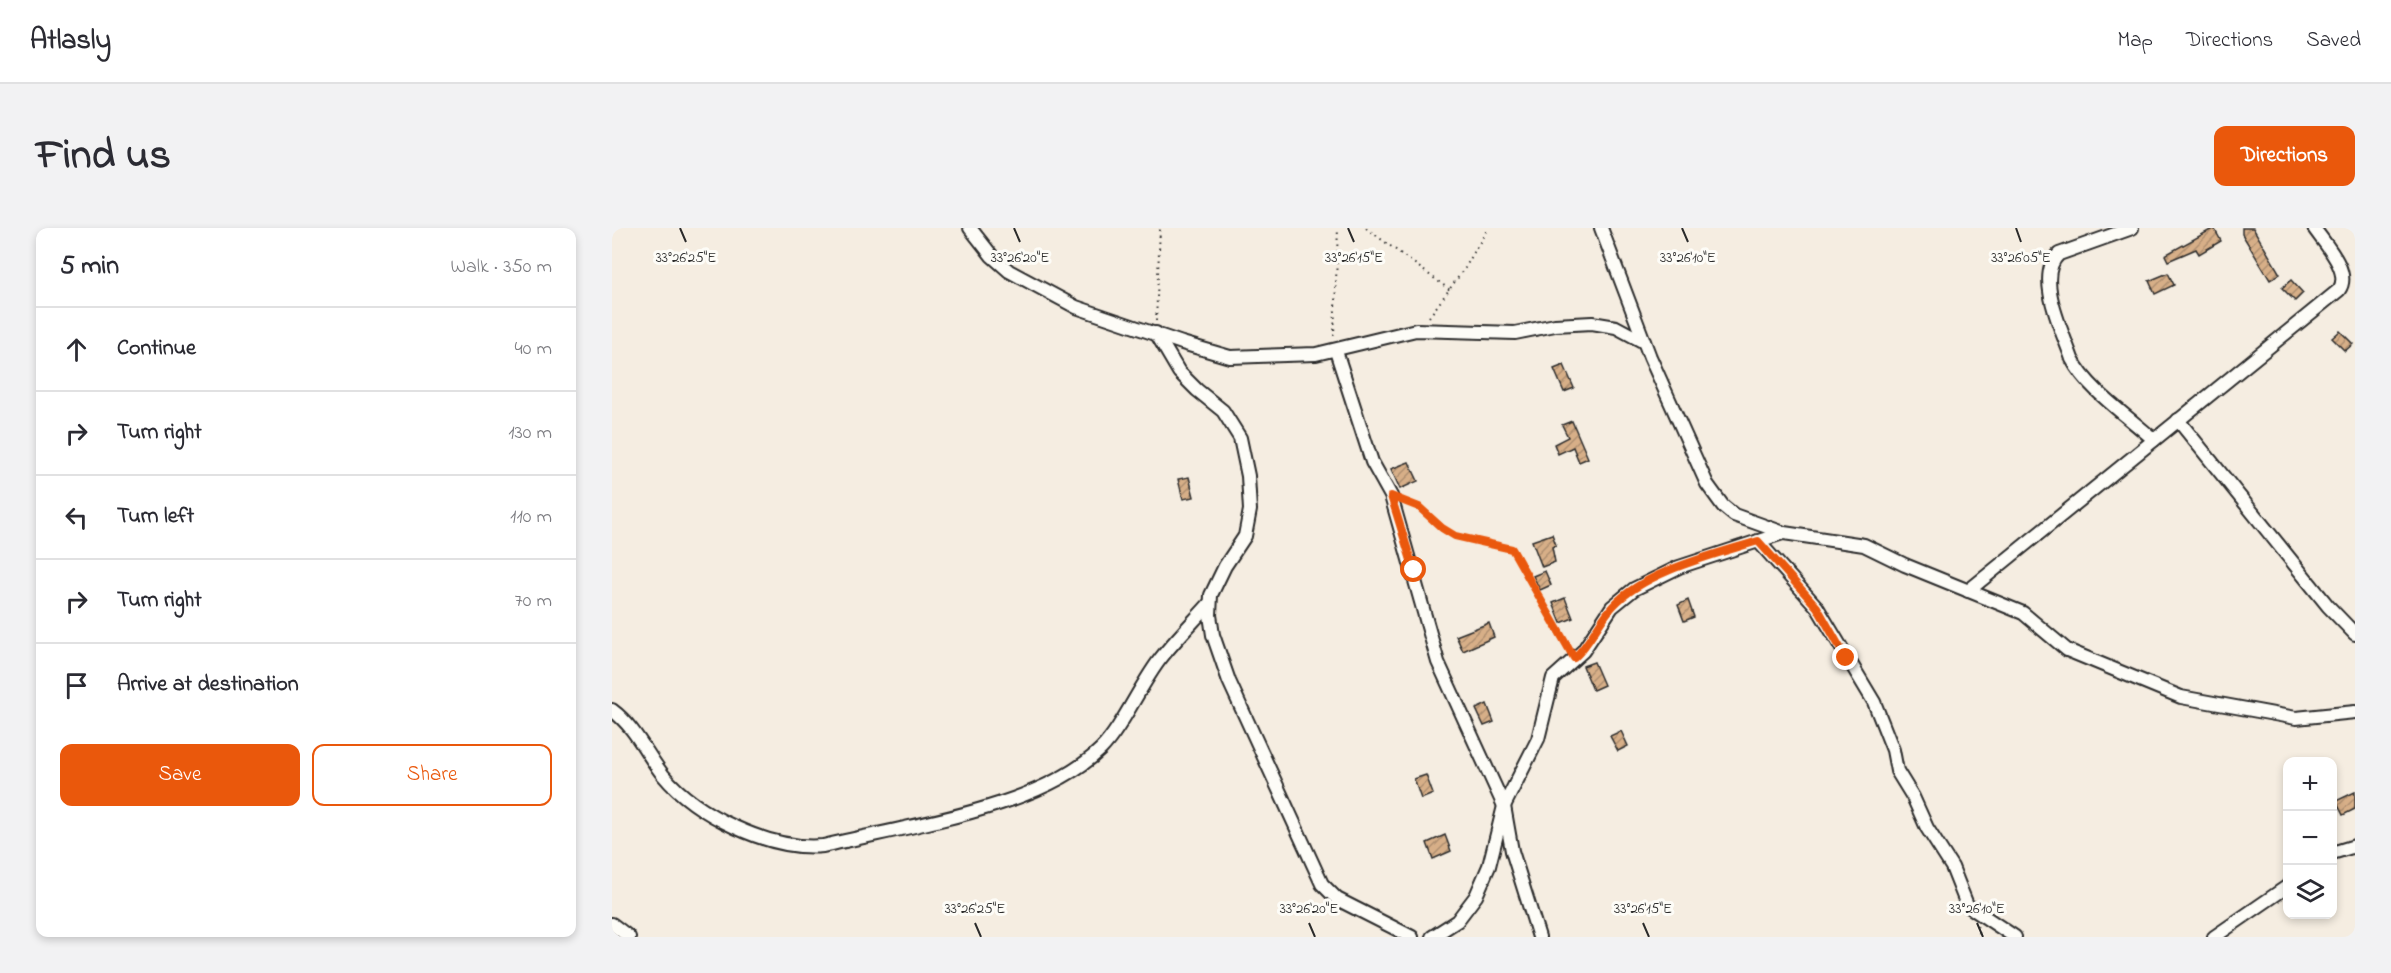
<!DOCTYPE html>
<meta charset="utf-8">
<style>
:root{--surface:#fff;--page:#f2f2f3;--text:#2b2b33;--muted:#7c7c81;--line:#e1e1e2;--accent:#ea580c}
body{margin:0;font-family:"Indie Flower",sans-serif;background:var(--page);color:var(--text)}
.controls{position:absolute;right:18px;bottom:18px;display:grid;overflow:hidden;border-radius:12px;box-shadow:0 3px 9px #0003}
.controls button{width:54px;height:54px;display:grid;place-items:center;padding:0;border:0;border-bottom:2px solid var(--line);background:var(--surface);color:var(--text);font:30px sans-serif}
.stop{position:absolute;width:18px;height:18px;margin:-14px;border:4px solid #ea580c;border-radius:50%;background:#fff}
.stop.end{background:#ea580c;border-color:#fff;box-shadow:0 2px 6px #0008}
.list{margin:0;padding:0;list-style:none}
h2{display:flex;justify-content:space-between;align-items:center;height:78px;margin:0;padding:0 24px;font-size:26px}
h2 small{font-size:20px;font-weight:400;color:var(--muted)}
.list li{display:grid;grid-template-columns:39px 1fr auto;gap:18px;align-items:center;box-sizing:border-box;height:84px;padding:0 24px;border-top:2px solid var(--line)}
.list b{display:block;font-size:22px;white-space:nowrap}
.list em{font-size:20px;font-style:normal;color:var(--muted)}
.actions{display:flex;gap:12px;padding:18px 24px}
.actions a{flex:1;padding:14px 0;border:2px solid var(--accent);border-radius:12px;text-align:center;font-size:21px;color:var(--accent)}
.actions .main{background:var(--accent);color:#fff}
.icon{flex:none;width:33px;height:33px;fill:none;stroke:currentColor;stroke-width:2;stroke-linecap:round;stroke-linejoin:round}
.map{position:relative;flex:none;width:1743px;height:709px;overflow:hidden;border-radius:12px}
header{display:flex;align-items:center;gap:36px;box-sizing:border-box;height:84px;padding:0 30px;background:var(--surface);border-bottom:2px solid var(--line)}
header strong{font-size:28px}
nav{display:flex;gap:33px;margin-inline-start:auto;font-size:21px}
.intro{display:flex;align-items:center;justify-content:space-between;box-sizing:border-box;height:144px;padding:0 36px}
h1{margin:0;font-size:42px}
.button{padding:15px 27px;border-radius:12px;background:var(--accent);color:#fff;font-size:21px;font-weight:700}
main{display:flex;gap:36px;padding:0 36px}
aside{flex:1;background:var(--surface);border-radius:12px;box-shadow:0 3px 9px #0003}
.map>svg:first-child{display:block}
.building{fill:url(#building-hatch);stroke:#2b2b2b;stroke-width:1.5}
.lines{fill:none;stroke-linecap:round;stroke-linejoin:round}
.street-casing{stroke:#2b2b2b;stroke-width:16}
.path{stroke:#2b2b2b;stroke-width:2;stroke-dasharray:1.5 4.5;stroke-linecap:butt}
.street{stroke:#fdfcf7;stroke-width:12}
.route{stroke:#ea580c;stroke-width:8}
.ticks{fill:none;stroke:#2b2b2b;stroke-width:2}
.ticks-label{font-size:15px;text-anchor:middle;fill:#2b2b2b;stroke:#fdfcf7;stroke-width:6;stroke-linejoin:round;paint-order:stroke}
</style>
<header>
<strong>Atlasly</strong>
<nav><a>Map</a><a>Directions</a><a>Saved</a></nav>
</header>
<div class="intro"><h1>Find us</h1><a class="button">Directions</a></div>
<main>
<aside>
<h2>5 min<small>Walk · 350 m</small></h2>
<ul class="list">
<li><svg class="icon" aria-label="ahead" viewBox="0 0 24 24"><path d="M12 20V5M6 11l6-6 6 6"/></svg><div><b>Continue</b></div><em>40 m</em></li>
<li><svg class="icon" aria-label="right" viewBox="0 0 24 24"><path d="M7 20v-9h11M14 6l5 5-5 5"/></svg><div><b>Turn right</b></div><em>130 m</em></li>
<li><svg class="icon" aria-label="left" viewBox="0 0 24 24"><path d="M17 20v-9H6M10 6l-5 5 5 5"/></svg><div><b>Turn left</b></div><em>110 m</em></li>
<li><svg class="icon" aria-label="right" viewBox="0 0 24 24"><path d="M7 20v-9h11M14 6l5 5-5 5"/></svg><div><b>Turn right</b></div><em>70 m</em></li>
<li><svg class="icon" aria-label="arrive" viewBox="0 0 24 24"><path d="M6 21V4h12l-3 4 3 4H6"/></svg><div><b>Arrive at destination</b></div></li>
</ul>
<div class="actions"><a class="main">Save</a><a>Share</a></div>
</aside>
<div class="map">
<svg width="1743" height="709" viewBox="0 0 1743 709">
<defs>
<pattern id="building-hatch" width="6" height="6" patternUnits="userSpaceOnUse" patternTransform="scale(1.5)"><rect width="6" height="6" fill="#d7af88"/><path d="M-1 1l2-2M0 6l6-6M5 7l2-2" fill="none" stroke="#af8f6f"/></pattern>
</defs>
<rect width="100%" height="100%" fill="#f5ede1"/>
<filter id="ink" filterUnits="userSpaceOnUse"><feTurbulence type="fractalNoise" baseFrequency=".0167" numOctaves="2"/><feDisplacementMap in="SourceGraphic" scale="12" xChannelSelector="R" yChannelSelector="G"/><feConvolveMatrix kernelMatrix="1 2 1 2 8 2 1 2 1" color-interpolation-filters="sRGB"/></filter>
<g filter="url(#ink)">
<g class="building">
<polygon points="1602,0 1609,13 1587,26 1584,21 1556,33 1553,27"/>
<polygon points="1630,0 1641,0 1668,46 1658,52 1630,6"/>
<polygon points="1556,45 1562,57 1543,66 1537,53"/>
<polygon points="1679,52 1691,65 1683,73 1670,60"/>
<polygon points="1728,103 1741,116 1733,123 1720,110"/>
<polygon points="952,137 962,160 952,164 942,141"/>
<polygon points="960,193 976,230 967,234 961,219 946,226 942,216 956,209 950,197"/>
<polygon points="797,234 806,253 788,261 779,241"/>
<polygon points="577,249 582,269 571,271 566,251"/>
<polygon points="940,306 944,317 940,319 943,334 930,339 920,313"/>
<polygon points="933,343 939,357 928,362 921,348"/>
<polygon points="953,370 961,390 949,395 941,375"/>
<polygon points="1076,372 1082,389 1072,393 1066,377"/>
<polygon points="877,395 882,409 851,423 844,408"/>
<polygon points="982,434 992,457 981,462 971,438"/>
<polygon points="875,476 882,494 872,498 864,481"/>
<polygon points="1009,503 1016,518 1006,523 998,508"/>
<polygon points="814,547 821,566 809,571 802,551"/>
<polygon points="1743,564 1743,581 1731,587 1724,573"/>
<polygon points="833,607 839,623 821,631 815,615"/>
</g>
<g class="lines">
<g class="street-casing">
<g id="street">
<polyline points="358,0 380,28 397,43 464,79 570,115 618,129 704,126 804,102 903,105 943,97 980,95 1004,99 1032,114"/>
<polyline points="989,0 1038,129 1095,256 1111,278 1122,287 1172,305 1252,317 1293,337 1411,385 1455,422 1569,469 1684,490 1743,484"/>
<path d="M1520 0 1447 26C1422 48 1451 104 1460 131 1476 162 1516 188 1542 212"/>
<polyline points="544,105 567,144 585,162 611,183 628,210 636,248 638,282 633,308 613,338 599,367 598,387 601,407 617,453 710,656 725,671 800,709"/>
<polyline points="724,123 760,234 779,268 826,434 892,578 900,623 927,709"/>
<polyline points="1566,192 1716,378 1743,406"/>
<polyline points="1146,313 1205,379 1262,474 1281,522 1285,543 1301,569 1315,600 1340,639 1355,677 1403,709"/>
<path d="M1356 363 1727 62C1740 44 1712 15 1702 0"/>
<path d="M0 482C23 499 33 524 51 547 84 587 158 623 211 618 292 598 428 581 489 521 510 500 529 455 549 430 564 411 582 393 598 375"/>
<polyline points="1720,625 1743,618"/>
<polyline points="0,696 17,709"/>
<polyline points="820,709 845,693 864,668 877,638 892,578 926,511 941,450 971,423 1000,379 1022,361 1067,339 1171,305"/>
<polyline points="1602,709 1676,658"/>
</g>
</g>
<g class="path">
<polyline points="754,0 838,62"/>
<polyline points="817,89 853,40 876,0"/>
<polyline points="544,93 548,0"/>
<polyline points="722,108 726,0"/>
<path d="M795 274C813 281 823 298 841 306 858 315 881 314 900 321L957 419"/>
<polyline points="1365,698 1369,709"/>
</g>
<use href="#street" class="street"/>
</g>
</g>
<g class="lines" filter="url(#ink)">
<path class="route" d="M802 342 779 268 807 279 830 300 843 308 900 321 962 430C979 415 986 394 1001 378 1033 343 1102 327 1146 313L1205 379 1234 430"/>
</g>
<path class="ticks" d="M68 0 74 14M402 0 408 14M736 0 742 14M1070 0 1076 14M1404 0 1409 14M363 695 369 709M697 695 703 709M1031 695 1037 709M1365 695 1371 709"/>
<g class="ticks-label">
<text x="74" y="34">33°26'25"E</text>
<text x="408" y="34">33°26'20"E</text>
<text x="742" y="34">33°26'15"E</text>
<text x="1076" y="34">33°26'10"E</text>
<text x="1409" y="34">33°26'05"E</text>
<text x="363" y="685">33°26'25"E</text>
<text x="697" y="685">33°26'20"E</text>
<text x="1031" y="685">33°26'15"E</text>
<text x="1365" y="685">33°26'10"E</text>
</g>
</svg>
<div class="controls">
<button>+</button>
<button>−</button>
<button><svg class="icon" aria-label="layers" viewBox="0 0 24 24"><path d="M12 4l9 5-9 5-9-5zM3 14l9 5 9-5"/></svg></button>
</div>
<div class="stop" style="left:802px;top:342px"></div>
<div class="stop end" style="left:1234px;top:430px"></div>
</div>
</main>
